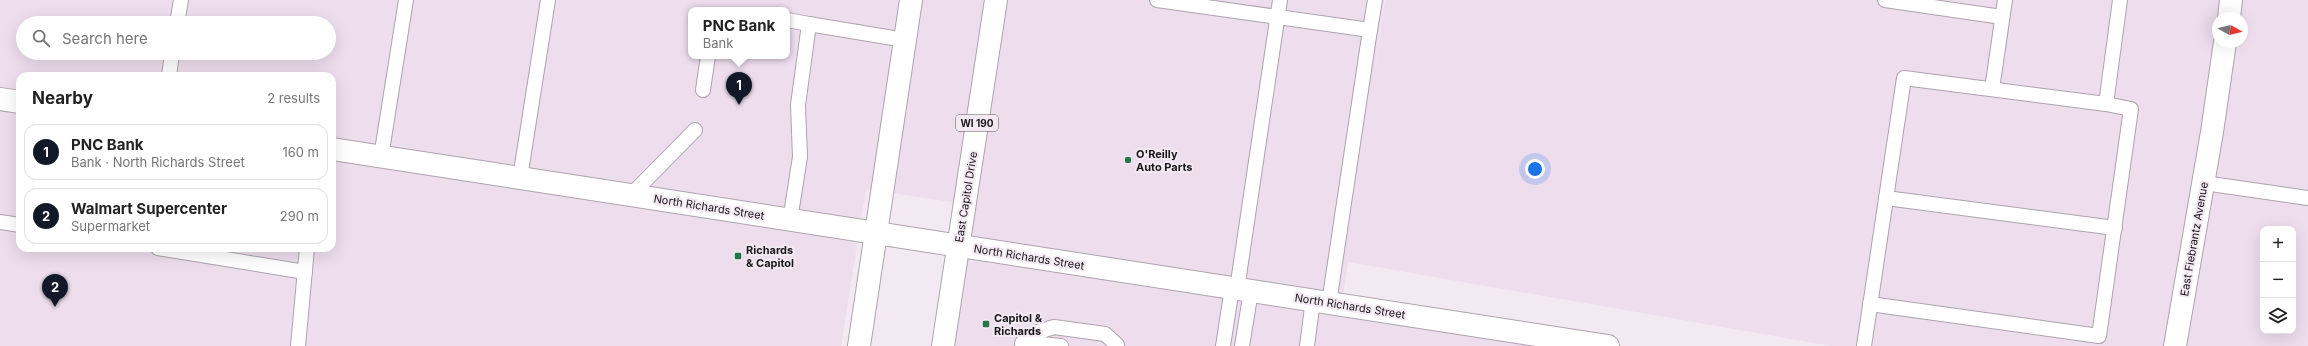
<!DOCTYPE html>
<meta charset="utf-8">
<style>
:root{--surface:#fff;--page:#f2f2f2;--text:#222;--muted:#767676;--line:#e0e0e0;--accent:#111827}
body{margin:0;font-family:Inter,sans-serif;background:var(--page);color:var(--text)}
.controls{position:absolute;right:12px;bottom:12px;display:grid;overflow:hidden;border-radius:8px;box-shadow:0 4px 16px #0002}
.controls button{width:36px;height:36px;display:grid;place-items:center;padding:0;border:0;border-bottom:1px solid var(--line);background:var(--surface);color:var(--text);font:20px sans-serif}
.compass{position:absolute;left:2212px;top:12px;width:36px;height:36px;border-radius:50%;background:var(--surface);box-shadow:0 4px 16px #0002;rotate:98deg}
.you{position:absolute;left:1535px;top:169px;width:14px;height:14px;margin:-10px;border:3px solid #fff;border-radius:50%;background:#1a73e8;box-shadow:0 0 0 6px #1a73e833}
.badge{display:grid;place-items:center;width:26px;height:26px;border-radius:50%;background:var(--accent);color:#fff;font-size:13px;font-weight:700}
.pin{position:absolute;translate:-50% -33px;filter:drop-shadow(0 1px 2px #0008)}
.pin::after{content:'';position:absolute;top:21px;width:14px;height:12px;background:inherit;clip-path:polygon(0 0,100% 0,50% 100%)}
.popup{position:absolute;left:688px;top:7px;width:102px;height:52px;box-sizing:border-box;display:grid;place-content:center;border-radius:8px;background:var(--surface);filter:drop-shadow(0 1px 3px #0005);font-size:13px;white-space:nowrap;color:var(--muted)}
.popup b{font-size:15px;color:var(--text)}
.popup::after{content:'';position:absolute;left:50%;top:100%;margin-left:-8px;border:8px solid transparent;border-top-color:var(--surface)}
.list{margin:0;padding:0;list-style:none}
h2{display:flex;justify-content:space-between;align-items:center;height:52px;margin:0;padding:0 16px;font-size:17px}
h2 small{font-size:13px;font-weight:400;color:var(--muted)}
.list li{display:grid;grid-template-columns:26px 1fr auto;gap:12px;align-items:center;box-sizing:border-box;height:56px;margin:0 8px 8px;padding:0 8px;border:1px solid var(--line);border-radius:12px}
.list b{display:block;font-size:15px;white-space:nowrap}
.list p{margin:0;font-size:13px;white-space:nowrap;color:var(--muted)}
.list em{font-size:13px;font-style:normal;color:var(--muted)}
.icon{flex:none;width:22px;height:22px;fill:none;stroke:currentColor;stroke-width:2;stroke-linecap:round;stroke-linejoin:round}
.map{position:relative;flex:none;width:2308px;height:346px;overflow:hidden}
.search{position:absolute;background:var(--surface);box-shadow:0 4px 16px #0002;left:16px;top:16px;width:320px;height:44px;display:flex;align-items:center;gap:10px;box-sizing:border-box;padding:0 14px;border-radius:22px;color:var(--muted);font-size:15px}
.panel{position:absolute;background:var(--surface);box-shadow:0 4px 16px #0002;left:16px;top:72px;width:320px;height:180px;border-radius:12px}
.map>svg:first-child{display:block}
.built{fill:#eddded;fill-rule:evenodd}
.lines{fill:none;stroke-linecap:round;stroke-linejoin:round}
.lane-casing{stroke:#ada3ad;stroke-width:16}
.street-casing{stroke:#ada3ad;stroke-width:24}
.primary-casing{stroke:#ada3ad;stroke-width:24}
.lane{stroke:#fff;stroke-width:14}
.street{stroke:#fff;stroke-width:22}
.primary{stroke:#fff;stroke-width:22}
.poi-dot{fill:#247647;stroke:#f3e9f3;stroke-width:1.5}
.labels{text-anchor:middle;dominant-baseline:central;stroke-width:4;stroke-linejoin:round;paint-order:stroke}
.shield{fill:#f3e9f3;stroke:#5b555b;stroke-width:1}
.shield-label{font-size:10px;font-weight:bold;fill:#1a161a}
.poi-label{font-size:11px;font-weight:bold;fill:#1a161a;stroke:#f3e9f3;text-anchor:start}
.street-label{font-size:11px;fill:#1a161a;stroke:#f3e9f3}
</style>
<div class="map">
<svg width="2308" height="346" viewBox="0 0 2308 346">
<rect width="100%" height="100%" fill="#f3e9f3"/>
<path class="built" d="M0 0H1384L1372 91 1385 0H2308V346H1832L1348 262 1342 305 1608 346H943L964 204 866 189 841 346H0ZM691 10H787V56H691ZM2218 18H2242V42H2218ZM23 23H329V53H23ZM20 76H332V248H20ZM2263 229H2293V331H2263Z"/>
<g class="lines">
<g class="lane-casing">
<g id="lane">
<polyline points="1157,0 1370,30 1329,303"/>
<polyline points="1885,0 2002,17"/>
<polyline points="787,20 809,24"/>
<polyline points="177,23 181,0"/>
<polyline points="1370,30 1375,0"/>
<polyline points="169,76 172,53"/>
<polyline points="1992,89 2005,0"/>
<polyline points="703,90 708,56"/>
<polyline points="381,157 406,0"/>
<polyline points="520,178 548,0"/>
<polyline points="2204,183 2308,198"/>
<polyline points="631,195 695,130"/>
<polyline points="1886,198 2115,228"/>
<polyline points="790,220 800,157 798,105 809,24 905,40"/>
<polyline points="0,222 20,225"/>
<polyline points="158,248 305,272"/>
<polyline points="1237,289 1280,0"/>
<polyline points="1870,304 2099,336 2131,109 2106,104"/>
<polyline points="1023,342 1038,332 1054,327 1105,334 1117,345"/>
<polyline points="1022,344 1023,342 1061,346"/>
<polyline points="298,346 307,248"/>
<polyline points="1223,346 1232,288"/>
<polyline points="1242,346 1251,291"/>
<polyline points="1307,346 1313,300"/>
<polyline points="1864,346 1904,78 2106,104 2120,0"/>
</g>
</g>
<g class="street-casing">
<g id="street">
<polyline points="2229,18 2231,0"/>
<polyline points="0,99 20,102"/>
<polyline points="332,149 1608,346"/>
<polyline points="2175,346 2212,132 2225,42"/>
</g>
</g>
<g class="primary-casing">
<g id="primary">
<polyline points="859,346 911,0"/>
<polyline points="943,346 996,0"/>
</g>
</g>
<use href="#lane" class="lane"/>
<use href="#street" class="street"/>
<use href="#primary" class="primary"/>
</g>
<g class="poi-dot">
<circle cx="1128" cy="160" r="4"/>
<rect x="734" y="252" width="8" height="8" rx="2"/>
<rect x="982" y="320" width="8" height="8" rx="2"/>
</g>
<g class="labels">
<rect class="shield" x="956" y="115" width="42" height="16" rx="3"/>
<g class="shield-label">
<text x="977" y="123">WI 190</text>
</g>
<g class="poi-label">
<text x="1136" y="154">O'Reilly<tspan x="1136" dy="13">Auto Parts</tspan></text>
<text x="746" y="250">Richards<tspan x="746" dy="13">&amp; Capitol</tspan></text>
<text x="994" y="318">Capitol &amp;<tspan x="994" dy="13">Richards</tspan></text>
</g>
<g class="street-label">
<text transform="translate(966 197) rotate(-81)">East Capitol Drive</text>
<text transform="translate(709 207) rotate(9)">North Richards Street</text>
<text transform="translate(2194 239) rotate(-80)">East Fiebrantz Avenue</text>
<text transform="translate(1029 257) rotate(9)">North Richards Street</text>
<text transform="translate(1350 306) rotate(9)">North Richards Street</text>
</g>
</g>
</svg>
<div class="controls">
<button>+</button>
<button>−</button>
<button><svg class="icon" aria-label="layers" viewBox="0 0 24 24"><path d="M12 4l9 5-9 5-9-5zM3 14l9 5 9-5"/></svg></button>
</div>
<svg class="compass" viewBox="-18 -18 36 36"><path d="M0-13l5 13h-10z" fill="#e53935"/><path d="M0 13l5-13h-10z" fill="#767676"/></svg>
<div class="you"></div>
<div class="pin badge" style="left:739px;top:105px">1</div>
<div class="popup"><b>PNC Bank</b>Bank</div>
<div class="pin badge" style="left:55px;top:307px">2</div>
<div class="search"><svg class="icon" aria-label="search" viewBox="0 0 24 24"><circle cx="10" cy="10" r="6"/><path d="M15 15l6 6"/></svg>Search here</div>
<section class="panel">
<h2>Nearby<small>2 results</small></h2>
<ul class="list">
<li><span class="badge">1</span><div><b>PNC Bank</b><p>Bank · North Richards Street</p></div><em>160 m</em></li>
<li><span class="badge">2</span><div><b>Walmart Supercenter</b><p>Supermarket</p></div><em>290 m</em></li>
</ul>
</section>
</div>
